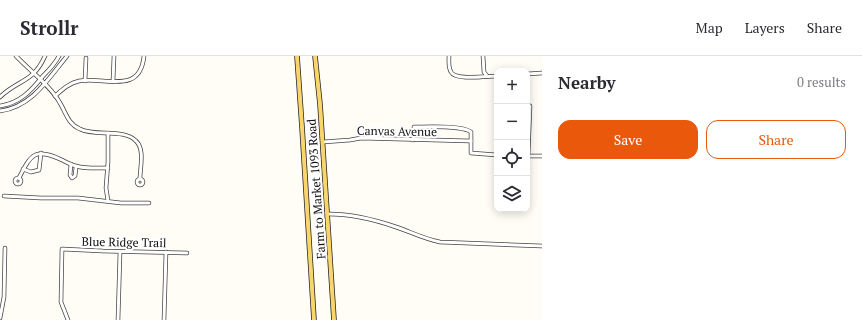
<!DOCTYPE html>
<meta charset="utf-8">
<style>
:root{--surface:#fff;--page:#f7f7f7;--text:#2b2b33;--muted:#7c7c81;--line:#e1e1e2;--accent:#ea580c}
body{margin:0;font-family:"PT Serif",serif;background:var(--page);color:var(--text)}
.controls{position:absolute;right:12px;top:12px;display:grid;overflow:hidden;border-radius:8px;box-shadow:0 2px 10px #0003}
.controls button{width:36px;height:36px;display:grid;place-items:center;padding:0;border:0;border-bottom:1px solid var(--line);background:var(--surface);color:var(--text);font:20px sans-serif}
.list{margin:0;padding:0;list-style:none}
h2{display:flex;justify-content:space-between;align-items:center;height:52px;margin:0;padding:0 16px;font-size:17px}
h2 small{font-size:13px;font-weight:400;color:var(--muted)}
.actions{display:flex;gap:8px;padding:12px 16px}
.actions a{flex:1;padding:9px 0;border:1px solid var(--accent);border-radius:12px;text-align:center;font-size:14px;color:var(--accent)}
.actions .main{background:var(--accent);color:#fff}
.icon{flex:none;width:22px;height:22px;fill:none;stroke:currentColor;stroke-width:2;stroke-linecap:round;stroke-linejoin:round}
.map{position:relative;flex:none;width:542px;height:264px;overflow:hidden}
header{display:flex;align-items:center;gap:24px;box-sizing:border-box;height:56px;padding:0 20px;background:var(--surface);border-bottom:1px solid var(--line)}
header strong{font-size:19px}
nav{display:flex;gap:22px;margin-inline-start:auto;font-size:14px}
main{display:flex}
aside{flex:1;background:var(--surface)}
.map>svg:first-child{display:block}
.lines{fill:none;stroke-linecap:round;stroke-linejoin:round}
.minor-casing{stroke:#444;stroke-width:4.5}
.major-casing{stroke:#222;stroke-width:5.5}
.minor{stroke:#fff;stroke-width:3}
.major{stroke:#f9d66b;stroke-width:4}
.labels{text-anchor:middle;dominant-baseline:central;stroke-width:4;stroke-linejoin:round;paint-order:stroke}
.street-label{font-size:12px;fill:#111;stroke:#fff}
</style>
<header>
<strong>Strollr</strong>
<nav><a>Map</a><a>Layers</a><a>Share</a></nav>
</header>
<main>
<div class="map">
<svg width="542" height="264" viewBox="0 0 542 264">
<rect width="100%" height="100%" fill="#fffdf5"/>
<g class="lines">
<g class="minor-casing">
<g id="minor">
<path d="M16 0C29 14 51 30 60 47 66 57 68 68 80 73 95 81 124 72 136 85 145 93 140 112 140 123"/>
<path d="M449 0C449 5 448 11 451 16 456 25 487 20 497 20"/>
<polyline points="483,0 484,16 487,20"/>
<polyline points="527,18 542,17"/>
<polyline points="85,25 86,2"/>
<polyline points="113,25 114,0"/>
<path d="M55 40C62 34 69 27 79 25 104 20 140 40 144 0"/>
<path d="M0 41C19 23 33 27 45 0"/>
<polyline points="527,49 530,50 528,100 527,100"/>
<path d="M0 50C20 47 31 35 43 20 49 14 55 8 59 0"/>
<path d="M0 55C32 51 48 23 67 0"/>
<polyline points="108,77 108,106 106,132 108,145"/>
<path d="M413 84 414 71C427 71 462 69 471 76V97L497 99"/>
<polyline points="323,86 350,84 361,82 471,85"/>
<polyline points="528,100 542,100"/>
<polyline points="71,108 70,119 72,122 75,120 76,111"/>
<polyline points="23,113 31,116 39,114 41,97"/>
<path d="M19 122C31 98 35 91 62 104 66 106 71 109 76 110 86 113 98 112 108 112"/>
<circle cx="18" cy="125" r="3"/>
<circle cx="140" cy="126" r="3"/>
<polyline points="4,140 41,142 78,142 121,147 149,147"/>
<path d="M328 158C351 158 373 163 396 171 411 176 424 183 440 186L542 190"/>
<polyline points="0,262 4,241 5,192"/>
<polyline points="68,264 61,246 62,193 103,195 187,197"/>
<polyline points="118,264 120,196"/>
<polyline points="164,264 166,196"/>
</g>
</g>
<g class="major-casing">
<g id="major">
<polyline points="297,0 302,71 314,264"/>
<polyline points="315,0 320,48 334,264"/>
</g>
</g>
<use href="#minor" class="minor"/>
<use href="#major" class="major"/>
</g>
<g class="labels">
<g class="street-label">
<text transform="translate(397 75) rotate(1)">Canvas Avenue</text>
<text transform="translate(316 133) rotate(-94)">Farm to Market 1093 Road</text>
<text transform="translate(124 186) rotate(1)">Blue Ridge Trail</text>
</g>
</g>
</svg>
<div class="controls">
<button>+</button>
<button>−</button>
<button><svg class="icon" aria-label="locate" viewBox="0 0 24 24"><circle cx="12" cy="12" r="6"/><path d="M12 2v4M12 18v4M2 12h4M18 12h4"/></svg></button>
<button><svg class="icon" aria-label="layers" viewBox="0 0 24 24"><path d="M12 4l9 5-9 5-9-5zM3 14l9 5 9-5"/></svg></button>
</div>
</div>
<aside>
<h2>Nearby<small>0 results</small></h2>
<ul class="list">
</ul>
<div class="actions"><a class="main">Save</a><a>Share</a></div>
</aside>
</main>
